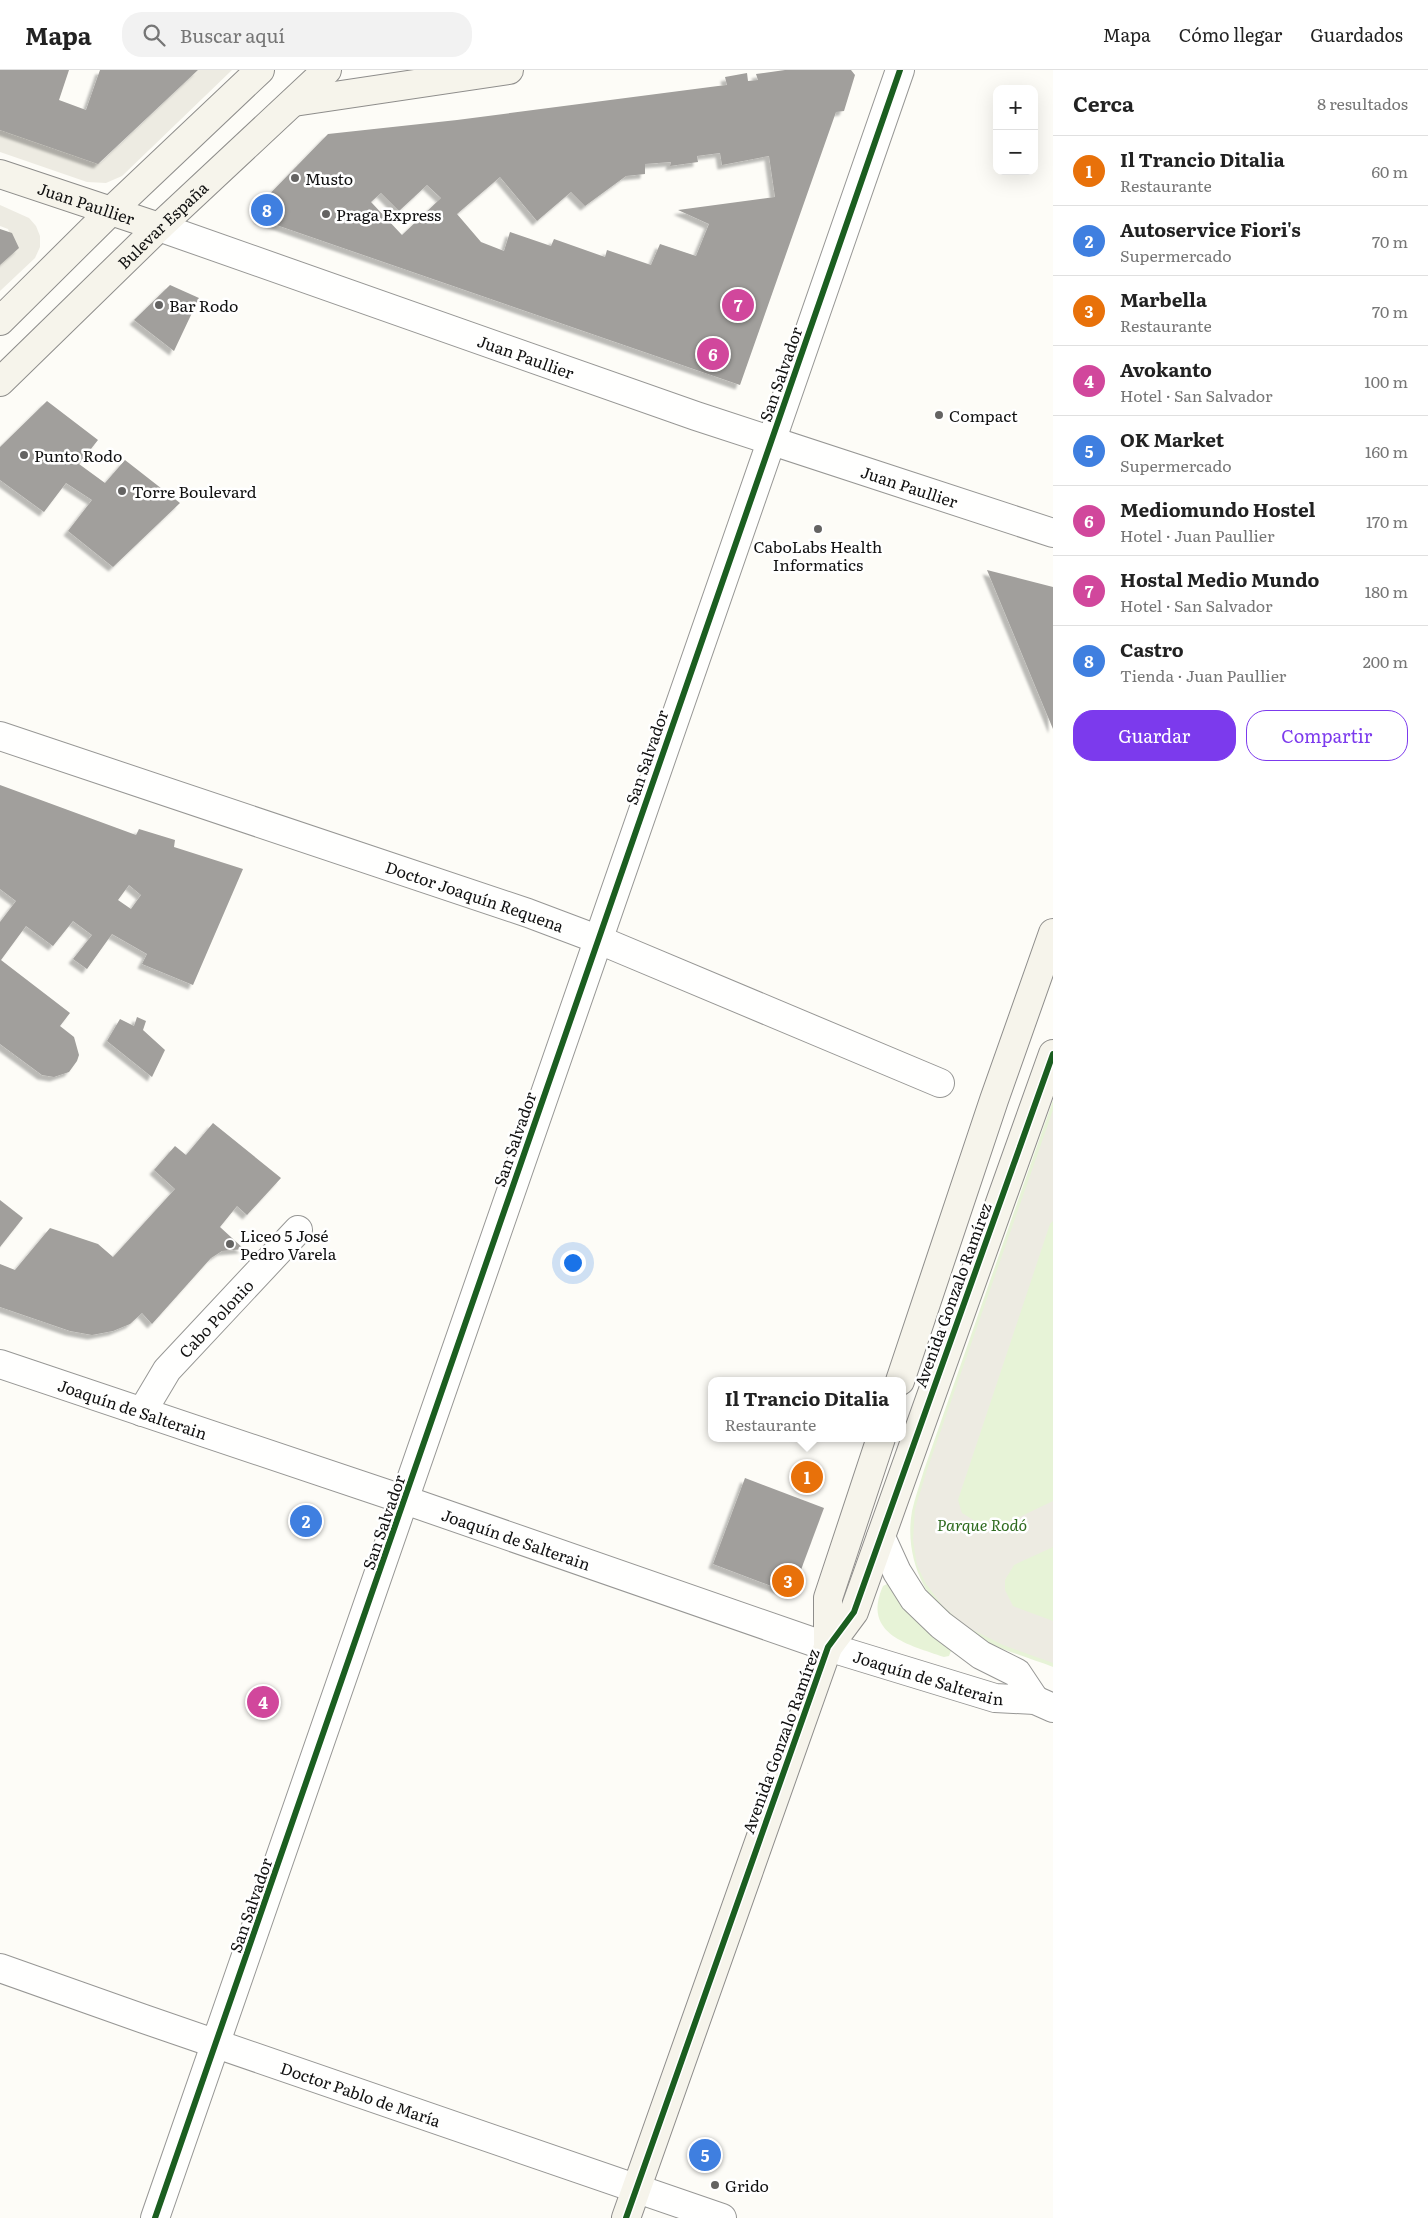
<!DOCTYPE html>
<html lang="es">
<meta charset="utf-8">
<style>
:root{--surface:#fff;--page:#f2f2f2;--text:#222;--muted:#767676;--line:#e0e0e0;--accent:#7c3aed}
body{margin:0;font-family:Literata,serif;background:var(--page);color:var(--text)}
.controls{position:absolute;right:15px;top:15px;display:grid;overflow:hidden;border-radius:10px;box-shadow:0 5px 20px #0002}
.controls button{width:45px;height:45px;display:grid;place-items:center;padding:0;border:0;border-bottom:1px solid var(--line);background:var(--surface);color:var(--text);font:25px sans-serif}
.you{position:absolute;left:572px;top:1192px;width:18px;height:18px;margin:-12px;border:4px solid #fff;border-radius:50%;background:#1a73e8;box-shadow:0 0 0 8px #1a73e833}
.badge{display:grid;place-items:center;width:32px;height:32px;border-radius:50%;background:var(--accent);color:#fff;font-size:16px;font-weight:700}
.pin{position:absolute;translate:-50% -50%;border:2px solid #fff;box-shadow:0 1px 5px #0006}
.popup{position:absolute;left:708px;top:1307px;width:198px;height:65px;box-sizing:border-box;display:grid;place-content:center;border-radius:10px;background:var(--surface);filter:drop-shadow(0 1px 4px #0005);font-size:16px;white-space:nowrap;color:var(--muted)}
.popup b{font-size:19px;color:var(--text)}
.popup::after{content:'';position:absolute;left:50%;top:100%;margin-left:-10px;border:10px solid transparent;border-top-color:var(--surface)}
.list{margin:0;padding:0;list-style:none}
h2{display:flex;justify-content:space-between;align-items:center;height:65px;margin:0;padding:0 20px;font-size:21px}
h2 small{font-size:16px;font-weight:400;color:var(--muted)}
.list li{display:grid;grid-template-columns:32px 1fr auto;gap:15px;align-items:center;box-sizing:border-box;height:70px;padding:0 20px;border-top:1px solid var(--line)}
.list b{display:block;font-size:19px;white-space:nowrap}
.list p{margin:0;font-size:16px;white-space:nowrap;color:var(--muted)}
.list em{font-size:16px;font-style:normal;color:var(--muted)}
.actions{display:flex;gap:10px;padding:15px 20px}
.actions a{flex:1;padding:11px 0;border:1px solid var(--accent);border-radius:20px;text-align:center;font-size:18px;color:var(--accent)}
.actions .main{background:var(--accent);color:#fff}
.icon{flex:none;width:28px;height:28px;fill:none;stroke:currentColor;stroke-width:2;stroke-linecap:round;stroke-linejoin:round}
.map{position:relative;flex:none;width:1053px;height:2148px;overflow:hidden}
header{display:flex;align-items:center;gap:30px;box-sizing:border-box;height:70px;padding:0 25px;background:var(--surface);border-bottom:1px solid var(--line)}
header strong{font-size:24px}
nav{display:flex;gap:28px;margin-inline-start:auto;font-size:18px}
.search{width:350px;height:45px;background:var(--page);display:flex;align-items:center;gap:12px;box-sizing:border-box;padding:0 18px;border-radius:20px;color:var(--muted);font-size:19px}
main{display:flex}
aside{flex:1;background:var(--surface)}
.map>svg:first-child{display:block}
.green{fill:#e7f3d7}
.plaza{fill:#edebe2}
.building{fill:#a19f9c;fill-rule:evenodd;filter:url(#shadow)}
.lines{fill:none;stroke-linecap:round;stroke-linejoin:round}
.street-casing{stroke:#979795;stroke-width:30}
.secondary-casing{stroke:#8e8d8b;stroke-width:30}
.street{stroke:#fffffe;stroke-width:28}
.secondary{stroke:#f6f4eb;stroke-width:28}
.cycleway-casing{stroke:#fff;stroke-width:9}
.cycleway{stroke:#1b5e20;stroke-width:6}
.poi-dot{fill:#646362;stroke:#fff;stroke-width:2}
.labels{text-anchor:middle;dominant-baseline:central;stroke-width:5;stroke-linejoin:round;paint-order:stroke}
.poi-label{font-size:16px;fill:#111;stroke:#fff;text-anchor:start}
.street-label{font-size:16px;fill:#111;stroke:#fff}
.park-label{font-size:16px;font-style:italic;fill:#2f6b1f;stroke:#fff}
</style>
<header>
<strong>Mapa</strong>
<div class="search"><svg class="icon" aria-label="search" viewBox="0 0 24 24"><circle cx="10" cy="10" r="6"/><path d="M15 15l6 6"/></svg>Buscar aquí</div>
<nav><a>Mapa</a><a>Cómo llegar</a><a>Guardados</a></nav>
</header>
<main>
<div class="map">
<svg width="1053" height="2148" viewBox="0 0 1053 2148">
<defs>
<filter id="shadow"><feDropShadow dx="-4.5" dy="4.5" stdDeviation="1" flood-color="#0004"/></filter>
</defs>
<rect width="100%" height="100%" fill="#fdfcf7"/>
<g class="green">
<path d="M1053 1030V1597C1027 1587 984 1575 961 1558 924 1532 904 1486 912 1441 915 1427 920 1414 924 1400Z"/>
<path d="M887 1514 890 1515 949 1577 951 1581 949 1586 944 1587C910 1575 861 1565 883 1516Z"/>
</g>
<g class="plaza">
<polygon points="198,0 232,0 122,106 106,113 87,112 0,82 0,59 100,93"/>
<polygon points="0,135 29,148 36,156 40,166 40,177 35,188 0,221 0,188 14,175 8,159 0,156"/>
<polygon points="1053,1040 1053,1151 1050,1154 958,1430 962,1443 975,1451 996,1455 1007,1453 1053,1431 1053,1477 1014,1495 1005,1510 1005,1520 1013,1536 1053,1551 1053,1593 1003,1575 965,1556 942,1535 926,1514 917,1495 913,1470 915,1439 927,1400"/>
</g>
<g class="building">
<polygon points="0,0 69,0 59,30 86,40 100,0 198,0 98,94 0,60"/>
<path d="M785 0H851L855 5 844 41 836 42 740 315 259 149 257 137 328 64 457 50 718 16 727 15 725 7 747 3 748 11 758 10 756 4ZM720 83 722 95 769 86 775 127 678 140 709 154 696 186 660 174 651 195 607 180 605 187 554 169 551 176 510 162 504 181 481 172 457 144 500 107 537 151 571 122 585 136 626 106 645 104V94L671 92 670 96 698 92 697 86ZM427 115 441 128 402 165 371 132 381 123 399 141Z"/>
<polygon points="0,159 12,163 19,178 0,195"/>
<polygon points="170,215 199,228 174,281 134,250"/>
<polygon points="47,331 98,370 79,394 105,413 125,390 180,433 113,497 68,461 92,430 66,413 44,442 0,410 0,377"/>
<polygon points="987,500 1053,517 1053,659"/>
<path d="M0 715 136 765 139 759 175 770 174 777 243 799 193 915 142 894 147 884 112 864 87 899 73 889 92 865 73 851 53 876 26 856 1 890 70 943 60 956 74 967 79 985 77 991 69 1002 54 1007 42 1005 0 974V852L16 831 0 819ZM129 815 141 825 131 839 118 830Z"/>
<polygon points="137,947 146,951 143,960 165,980 152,1007 107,971 120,949 134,956"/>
<polygon points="213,1053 281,1108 247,1145 237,1136 220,1157 244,1179 222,1181 211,1188 152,1254 142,1243 130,1254 113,1261 92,1265 70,1261 0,1237 0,1194 15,1200 50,1158 98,1174 113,1187 175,1119 154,1100 175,1076 186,1085"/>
<polygon points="0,1130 23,1148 0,1177"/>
<polygon points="745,1408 824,1438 792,1524 713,1494"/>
</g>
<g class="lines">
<g class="street-casing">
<g id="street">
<path id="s1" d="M159 157 696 346 1053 463"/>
<path id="s2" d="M0 666 528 843 597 869 940 1013"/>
<path id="s3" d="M0 1294 405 1430 828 1577 995 1628 1035 1630 1053 1638"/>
<path id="s4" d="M142 1342 167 1300 298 1160"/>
<polyline points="881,1467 897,1502 914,1529 941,1555 981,1585 1017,1603 1035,1630"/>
<path id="s5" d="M0 1898 144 1949 722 2148"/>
<polyline points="155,2148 900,0"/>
</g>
</g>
<g class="secondary-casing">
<g id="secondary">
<polyline points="294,32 509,0"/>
<path id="s6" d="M0 104 159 157"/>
<polyline points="0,251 110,142 260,0"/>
<path id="s7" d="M0 312 159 157 327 0"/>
<polyline points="900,1311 994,1030 1053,863"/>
<polyline points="828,1577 828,1528 881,1368"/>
<polyline points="626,2148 828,1577 854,1542 1053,984"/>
</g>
</g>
<use href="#street" class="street"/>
<use href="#secondary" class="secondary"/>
<g class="cycleway-casing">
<g id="cycleway">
<polyline points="155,2148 900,0"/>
<polyline points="626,2148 828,1577 854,1542 1053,984"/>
</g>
</g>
<use href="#cycleway" class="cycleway"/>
</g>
<g class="poi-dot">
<circle cx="295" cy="108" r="5"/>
<circle cx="326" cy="144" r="5"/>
<circle cx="159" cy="235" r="5"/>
<circle cx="939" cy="345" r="5"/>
<circle cx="24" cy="385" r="5"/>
<circle cx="122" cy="421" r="5"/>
<circle cx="818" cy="459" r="5"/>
<circle cx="230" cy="1174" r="5"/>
<circle cx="715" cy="2115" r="5"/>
</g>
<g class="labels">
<g class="poi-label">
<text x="305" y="108">Musto</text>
<text x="336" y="144">Praga Express</text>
<text x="169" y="235">Bar Rodo</text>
<text x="949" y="345">Compact</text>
<text x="34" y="385">Punto Rodo</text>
<text x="132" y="421">Torre Boulevard</text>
<text x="818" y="476" text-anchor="middle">CaboLabs Health<tspan x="818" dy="18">Informatics</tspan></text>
<text x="240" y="1165">Liceo 5 José<tspan x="240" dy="18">Pedro Varela</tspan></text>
<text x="725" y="2115">Grido</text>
</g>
<g class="street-label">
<text stroke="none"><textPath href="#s6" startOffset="91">Juan Paullier</textPath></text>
<text stroke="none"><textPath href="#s7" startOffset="226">Bulevar España</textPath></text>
<text stroke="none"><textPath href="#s1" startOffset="389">Juan Paullier</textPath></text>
<text transform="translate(780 304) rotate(-71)">San Salvador</text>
<text stroke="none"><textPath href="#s1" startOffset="794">Juan Paullier</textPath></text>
<text transform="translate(646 687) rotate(-71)">San Salvador</text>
<text stroke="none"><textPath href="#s2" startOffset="501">Doctor Joaquín Requena</textPath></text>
<text transform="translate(514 1069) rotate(-71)">San Salvador</text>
<text transform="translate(952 1225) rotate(-70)">Avenida Gonzalo Ramírez</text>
<text stroke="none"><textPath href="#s4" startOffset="120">Cabo Polonio</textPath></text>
<text stroke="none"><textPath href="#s3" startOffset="140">Joaquín de Salterain</textPath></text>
<text transform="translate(383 1452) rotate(-71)">San Salvador</text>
<text stroke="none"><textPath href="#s3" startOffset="545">Joaquín de Salterain</textPath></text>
<text stroke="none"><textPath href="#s3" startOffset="980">Joaquín de Salterain</textPath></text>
<text transform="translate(780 1671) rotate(-70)">Avenida Gonzalo Ramírez</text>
<text transform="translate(250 1835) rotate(-71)">San Salvador</text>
<text stroke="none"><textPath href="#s5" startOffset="382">Doctor Pablo de María</textPath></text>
</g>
<g class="park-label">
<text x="982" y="1454">Parque Rodó</text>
</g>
</g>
</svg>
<div class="controls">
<button>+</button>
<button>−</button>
</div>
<div class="you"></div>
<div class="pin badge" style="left:807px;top:1407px;background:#e8710a">1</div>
<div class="popup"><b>Il Trancio Ditalia</b>Restaurante</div>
<div class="pin badge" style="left:306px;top:1451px;background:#3f7fe0">2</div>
<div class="pin badge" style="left:788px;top:1511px;background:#e8710a">3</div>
<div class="pin badge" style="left:263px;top:1632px;background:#d1479c">4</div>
<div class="pin badge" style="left:705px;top:2085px;background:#3f7fe0">5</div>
<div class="pin badge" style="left:713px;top:284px;background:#d1479c">6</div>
<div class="pin badge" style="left:738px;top:235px;background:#d1479c">7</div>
<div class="pin badge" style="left:267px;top:140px;background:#3f7fe0">8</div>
</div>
<aside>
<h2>Cerca<small>8 resultados</small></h2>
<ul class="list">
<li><span class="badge" style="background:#e8710a">1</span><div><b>Il Trancio Ditalia</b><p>Restaurante</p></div><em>60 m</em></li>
<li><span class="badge" style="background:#3f7fe0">2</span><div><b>Autoservice Fiori's</b><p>Supermercado</p></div><em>70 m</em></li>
<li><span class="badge" style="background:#e8710a">3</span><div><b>Marbella</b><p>Restaurante</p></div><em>70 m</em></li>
<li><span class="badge" style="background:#d1479c">4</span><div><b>Avokanto</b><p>Hotel · San Salvador</p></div><em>100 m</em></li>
<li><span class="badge" style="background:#3f7fe0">5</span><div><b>OK Market</b><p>Supermercado</p></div><em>160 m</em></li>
<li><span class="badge" style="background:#d1479c">6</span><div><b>Mediomundo Hostel</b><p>Hotel · Juan Paullier</p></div><em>170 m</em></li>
<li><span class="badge" style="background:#d1479c">7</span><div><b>Hostal Medio Mundo</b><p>Hotel · San Salvador</p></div><em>180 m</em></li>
<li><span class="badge" style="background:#3f7fe0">8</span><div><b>Castro</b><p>Tienda · Juan Paullier</p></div><em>200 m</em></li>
</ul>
<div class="actions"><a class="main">Guardar</a><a>Compartir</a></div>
</aside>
</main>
